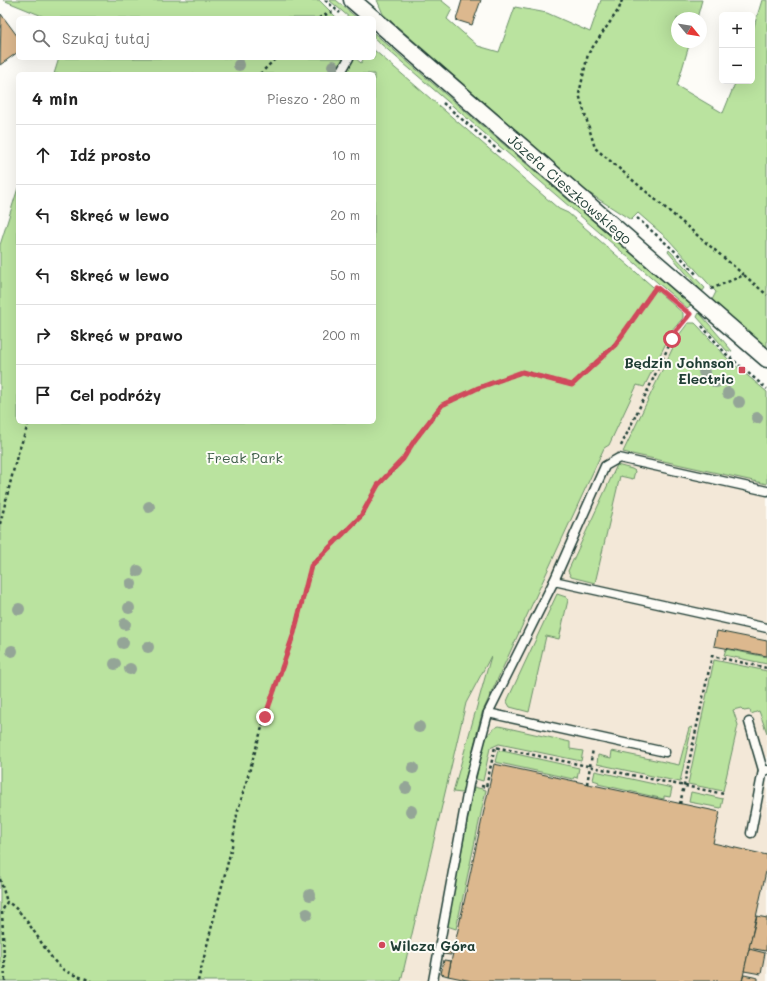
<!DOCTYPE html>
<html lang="pl">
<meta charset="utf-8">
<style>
:root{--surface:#fff;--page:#f2f2f2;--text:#222;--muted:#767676;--line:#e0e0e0}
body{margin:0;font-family:Mali,sans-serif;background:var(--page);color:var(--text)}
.controls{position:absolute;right:12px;top:12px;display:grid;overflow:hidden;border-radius:6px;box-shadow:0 4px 16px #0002}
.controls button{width:36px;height:36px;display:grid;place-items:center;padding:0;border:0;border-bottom:1px solid var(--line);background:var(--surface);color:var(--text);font:20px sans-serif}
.compass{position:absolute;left:671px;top:12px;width:36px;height:36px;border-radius:50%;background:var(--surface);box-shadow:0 4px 16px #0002;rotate:120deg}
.stop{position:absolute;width:12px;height:12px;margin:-9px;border:3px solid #d1495b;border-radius:50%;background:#fff}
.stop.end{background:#d1495b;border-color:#fff;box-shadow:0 1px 4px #0008}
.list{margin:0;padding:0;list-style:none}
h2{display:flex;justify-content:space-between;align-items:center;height:52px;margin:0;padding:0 16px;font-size:17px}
h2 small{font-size:13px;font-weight:400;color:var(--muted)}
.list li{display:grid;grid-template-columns:26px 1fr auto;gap:12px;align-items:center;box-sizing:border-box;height:60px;padding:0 16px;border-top:1px solid var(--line)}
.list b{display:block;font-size:15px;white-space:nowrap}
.list em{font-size:13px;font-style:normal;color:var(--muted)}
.icon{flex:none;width:22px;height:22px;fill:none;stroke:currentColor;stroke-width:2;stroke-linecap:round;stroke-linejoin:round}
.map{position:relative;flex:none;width:767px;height:981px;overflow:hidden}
.search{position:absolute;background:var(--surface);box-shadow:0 4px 16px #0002;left:16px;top:16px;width:360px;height:44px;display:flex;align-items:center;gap:10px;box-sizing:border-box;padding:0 14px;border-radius:6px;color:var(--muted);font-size:15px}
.panel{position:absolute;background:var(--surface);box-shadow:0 4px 16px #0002;left:16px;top:72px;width:360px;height:352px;border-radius:6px}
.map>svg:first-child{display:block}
.built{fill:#f3e8d8}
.green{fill:#bae39f;stroke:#6c906a}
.building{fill:#dcb88e;stroke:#1f3d34}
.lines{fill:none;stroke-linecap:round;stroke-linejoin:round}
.lane-casing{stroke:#1f3d34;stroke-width:11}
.street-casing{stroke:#1f3d34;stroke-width:19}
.path{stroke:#1f3d34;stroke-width:2.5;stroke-dasharray:3 3;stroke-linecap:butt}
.lane{stroke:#fdfcf7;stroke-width:8}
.street{stroke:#fdfcf7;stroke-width:16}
.tree{fill:#94a597}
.route{stroke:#d1495b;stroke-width:5}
.poi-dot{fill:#d1495b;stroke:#fdfcf7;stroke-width:1.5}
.labels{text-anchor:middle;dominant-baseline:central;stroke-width:4;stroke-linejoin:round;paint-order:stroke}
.street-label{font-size:14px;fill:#1f3d34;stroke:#fdfcf7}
.poi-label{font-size:14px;font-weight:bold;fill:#1f3d34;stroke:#fdfcf7;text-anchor:end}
.park-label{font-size:14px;fill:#3e5e49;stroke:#fdfcf7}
</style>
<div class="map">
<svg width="767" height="981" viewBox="0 0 767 981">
<rect width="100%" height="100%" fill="#fdfcf7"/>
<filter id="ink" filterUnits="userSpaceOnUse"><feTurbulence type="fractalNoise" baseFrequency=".025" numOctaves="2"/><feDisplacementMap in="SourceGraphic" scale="8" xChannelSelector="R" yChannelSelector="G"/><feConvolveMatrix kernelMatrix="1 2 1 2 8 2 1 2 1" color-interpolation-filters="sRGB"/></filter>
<g filter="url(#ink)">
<polygon class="built" points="650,327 676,341 767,417 767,981 401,981 466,703"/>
<g class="green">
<polygon points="3,0 319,0 337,18 47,18"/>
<polygon points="329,0 336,0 357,18 350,18"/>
<polygon points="377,0 441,0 452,9 447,19 478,46 499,52 515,7 547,13 590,32 601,0 702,0 697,18 677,18 677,42 690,42 677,86 723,113 736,81 752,81 752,33 762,0 767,0 767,348 712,300 716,292 668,239 638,213 631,220 586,191 383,14"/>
<polygon points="374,33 691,305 687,308 374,38"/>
<polygon points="374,50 559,209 568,213 683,313 683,318 672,331 644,387 637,385 609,445 604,448 482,713 462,793 453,792 491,656 466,703 401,981 0,981 0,245 18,188 18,422 374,422 374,74 54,74 59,58 355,58 361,63 364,58 374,58"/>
<polygon points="669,250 705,288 702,292 668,252"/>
<polygon points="699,313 703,317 732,351 727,351 697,317"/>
<polygon points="688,323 695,323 698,326 729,360 767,392 767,484 623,452 679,335"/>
<polygon points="617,465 632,469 635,471 633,479 620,476 595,583 571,577 568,571"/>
<polygon points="557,594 566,597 568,600 559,639 546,636 529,712 510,707 507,702 508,699"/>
<polygon points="726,649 767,657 767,664 724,655"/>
<polygon points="714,660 767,671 767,733 759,711 751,714 750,710 744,711 741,708 733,710 738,725 723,791 688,784"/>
<path d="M499 726 570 742V749L583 751 581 761 499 744 490 748 483 781 476 779C480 763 481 732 499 726Z"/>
<polygon points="692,727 680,782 597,764 598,755 611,758 612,751 679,765 689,728"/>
<polygon points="498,750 579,768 577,778 574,777 573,779 495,762"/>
<polygon points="595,771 672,788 670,797 664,796 664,799 598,784 599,782 593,780"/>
<polygon points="474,787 486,790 456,929 447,926"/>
<polygon points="691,792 723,799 721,808 689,802"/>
</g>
<g class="building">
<polygon points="462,0 481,0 472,25 456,20"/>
<polygon points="1,14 18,37 18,52 0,65"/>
<polygon points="717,631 767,641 767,656 714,646"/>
<polygon points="494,764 720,812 713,843 767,855 767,867 742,981 472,981 448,976"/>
<polygon points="757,916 767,918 766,951 749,948"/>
<polygon points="749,949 765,953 761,974 744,971"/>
<polygon points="444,951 451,952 451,955 443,954"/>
<polygon points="444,960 451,961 448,976 441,974"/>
<polygon points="744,975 758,978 758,981 742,981"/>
</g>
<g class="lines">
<g class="lane-casing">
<g id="lane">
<polyline points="340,74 349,58"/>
<polyline points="767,491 619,458 605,466 554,581 767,628"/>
<polyline points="554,581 488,713 665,752"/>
<polyline points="749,722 763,770 767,770"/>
<polyline points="751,833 763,770"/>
<polyline points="433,981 469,784 488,713"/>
</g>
</g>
<g class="street-casing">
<g id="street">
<polyline points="352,0 373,18"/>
<polyline points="374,19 767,359"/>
</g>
</g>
<g class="path">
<polyline points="325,0 340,13"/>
<polyline points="622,0 619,9 588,54 579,94 595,148 744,275"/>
<polyline points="319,18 336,10"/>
<polyline points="260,74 276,58"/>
<polyline points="443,103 500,152"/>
<polyline points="637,218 677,253 696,274"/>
<polyline points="711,289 744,275 767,295"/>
<polyline points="702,326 726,354 767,389"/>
<polyline points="621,446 676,331 690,314"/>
<polyline points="0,524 17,456 29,422"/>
<polyline points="587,784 593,749"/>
<polyline points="481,786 486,787 495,747 724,794"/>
<polyline points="680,804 712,656 767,668"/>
<polyline points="0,879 7,902"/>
<path d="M5 981 2 911 7 902C26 911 43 951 60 967 67 974 82 977 91 981"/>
<polyline points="198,981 232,846 237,814 265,717 294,633 311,566 361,516 378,485 403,459 414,441 442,405 478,388 523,372 572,385 615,345 656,287"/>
</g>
<use href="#lane" class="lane"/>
<use href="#street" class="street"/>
</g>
<g class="tree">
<circle cx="239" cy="65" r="6"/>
<circle cx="333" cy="66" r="6"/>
<circle cx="704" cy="372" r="6"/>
<circle cx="716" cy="382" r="6"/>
<circle cx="728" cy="393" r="6"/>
<circle cx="739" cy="402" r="6"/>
<circle cx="757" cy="418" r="6"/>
<circle cx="149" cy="507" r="6"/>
<circle cx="138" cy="571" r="6"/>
<circle cx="131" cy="584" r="6"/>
<circle cx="129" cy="608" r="6"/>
<circle cx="19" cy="609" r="6"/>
<circle cx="125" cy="624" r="6"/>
<circle cx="123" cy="643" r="6"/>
<circle cx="148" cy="647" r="6"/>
<circle cx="12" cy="651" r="6"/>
<circle cx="115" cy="664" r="6"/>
<circle cx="130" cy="669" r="6"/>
<circle cx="419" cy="727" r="6"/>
<circle cx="413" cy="768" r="6"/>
<circle cx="406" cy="788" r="6"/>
<circle cx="411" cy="811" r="6"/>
<circle cx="310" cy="895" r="6"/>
<circle cx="307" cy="914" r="6"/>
</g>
</g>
<g class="lines" filter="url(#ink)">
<polyline class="route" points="265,717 294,633 311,566 361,516 378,485 403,459 414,441 442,405 478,388 522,372 572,385 615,345 656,287 690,314 676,331 672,339"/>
</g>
<g class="poi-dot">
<rect x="738" y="366" width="8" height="8" rx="2"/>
<circle cx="382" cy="945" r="4"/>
</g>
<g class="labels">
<g class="street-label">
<text transform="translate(570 189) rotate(41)">Józefa Cieszkowskiego</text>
</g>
<g class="poi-label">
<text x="734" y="362">Będzin Johnson<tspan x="734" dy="16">Electric</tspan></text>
<text x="390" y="945" text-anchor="start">Wilcza Góra</text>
</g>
<g class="park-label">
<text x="245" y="457">Freak Park</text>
</g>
</g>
</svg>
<div class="controls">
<button>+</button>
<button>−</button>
</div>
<svg class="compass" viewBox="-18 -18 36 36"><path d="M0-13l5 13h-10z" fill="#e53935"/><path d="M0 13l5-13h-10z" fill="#767676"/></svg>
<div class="stop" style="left:672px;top:339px"></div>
<div class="stop end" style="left:265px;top:717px"></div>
<div class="search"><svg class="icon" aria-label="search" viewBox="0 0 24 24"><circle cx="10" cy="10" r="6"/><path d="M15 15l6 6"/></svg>Szukaj tutaj</div>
<section class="panel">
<h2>4 min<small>Pieszo · 280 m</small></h2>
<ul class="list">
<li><svg class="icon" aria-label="ahead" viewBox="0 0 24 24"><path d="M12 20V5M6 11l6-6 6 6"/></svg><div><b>Idź prosto</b></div><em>10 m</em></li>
<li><svg class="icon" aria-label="left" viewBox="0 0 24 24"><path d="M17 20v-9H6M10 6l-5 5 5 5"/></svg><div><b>Skręć w lewo</b></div><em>20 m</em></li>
<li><svg class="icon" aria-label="left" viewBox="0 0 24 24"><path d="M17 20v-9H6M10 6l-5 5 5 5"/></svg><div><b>Skręć w lewo</b></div><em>50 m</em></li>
<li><svg class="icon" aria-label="right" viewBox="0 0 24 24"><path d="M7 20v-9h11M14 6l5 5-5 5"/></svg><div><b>Skręć w prawo</b></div><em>200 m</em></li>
<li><svg class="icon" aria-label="arrive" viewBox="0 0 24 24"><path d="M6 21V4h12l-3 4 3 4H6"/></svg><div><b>Cel podróży</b></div></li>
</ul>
</section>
</div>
